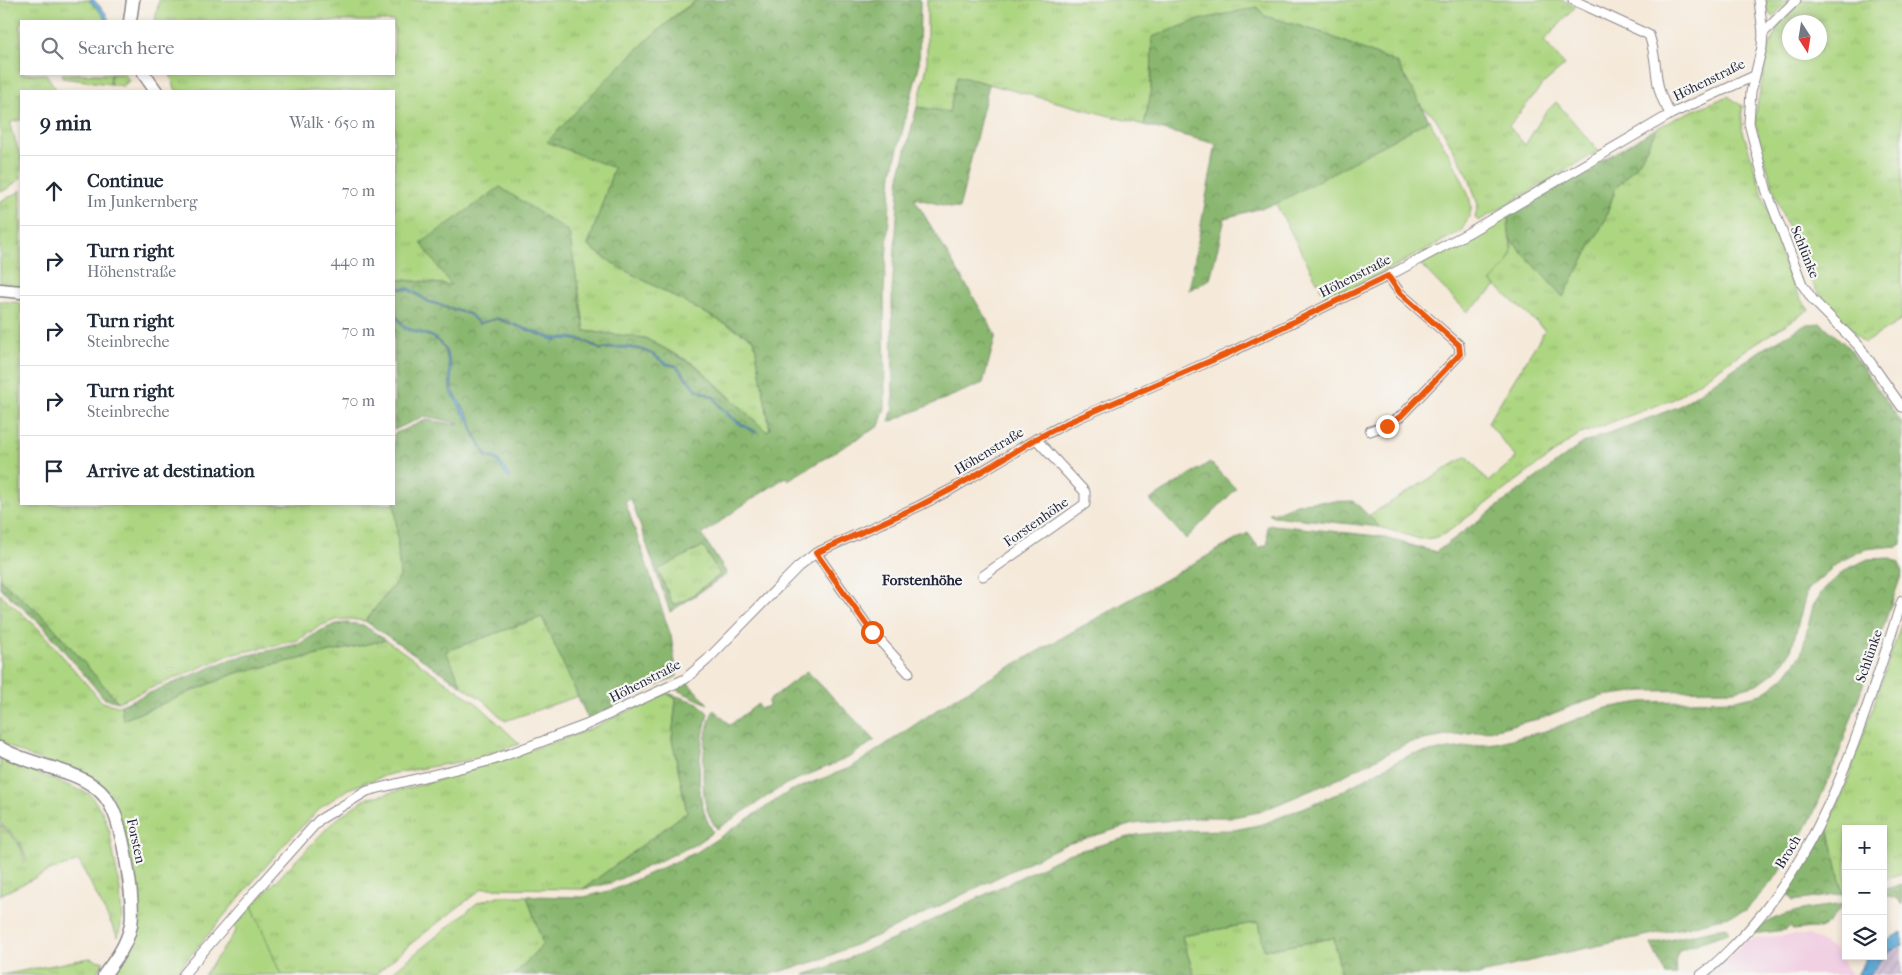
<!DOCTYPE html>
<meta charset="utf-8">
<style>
:root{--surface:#fff;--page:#f2f2f3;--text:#1f2937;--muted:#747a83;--line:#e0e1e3}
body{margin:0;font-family:"IM FELL French Canon",serif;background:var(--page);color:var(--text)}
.controls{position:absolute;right:15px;bottom:15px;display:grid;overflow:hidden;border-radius:0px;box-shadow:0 2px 8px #0003}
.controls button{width:45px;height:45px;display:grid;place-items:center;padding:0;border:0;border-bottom:1px solid var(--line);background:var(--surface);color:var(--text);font:25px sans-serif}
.compass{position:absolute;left:1782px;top:15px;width:45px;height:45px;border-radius:50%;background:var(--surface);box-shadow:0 2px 8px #0003;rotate:168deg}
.stop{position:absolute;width:15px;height:15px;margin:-11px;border:4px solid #ea580c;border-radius:50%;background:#fff}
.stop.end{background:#ea580c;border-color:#fff;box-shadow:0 1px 5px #0008}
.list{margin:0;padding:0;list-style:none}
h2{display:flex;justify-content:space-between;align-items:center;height:65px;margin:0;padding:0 20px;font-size:21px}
h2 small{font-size:16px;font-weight:400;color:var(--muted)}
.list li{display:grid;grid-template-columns:32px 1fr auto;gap:15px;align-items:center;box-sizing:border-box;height:70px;padding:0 20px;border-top:1px solid var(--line)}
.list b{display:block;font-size:19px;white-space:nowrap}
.list p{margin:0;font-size:16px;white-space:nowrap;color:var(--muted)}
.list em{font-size:16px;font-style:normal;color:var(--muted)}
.icon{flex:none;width:28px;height:28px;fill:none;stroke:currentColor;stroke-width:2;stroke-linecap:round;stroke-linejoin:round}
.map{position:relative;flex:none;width:1902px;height:975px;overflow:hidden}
.search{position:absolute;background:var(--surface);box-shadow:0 2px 8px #0003;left:20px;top:20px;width:375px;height:55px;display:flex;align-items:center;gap:12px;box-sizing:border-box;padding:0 18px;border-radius:0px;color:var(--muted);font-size:19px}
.panel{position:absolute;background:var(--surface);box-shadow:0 2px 8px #0003;left:20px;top:90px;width:375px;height:415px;border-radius:0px}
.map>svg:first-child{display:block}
.built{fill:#f1d0e3}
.industrial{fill:url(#industrial-furrows)}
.grass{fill:url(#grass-tufts);stroke:#687c5e;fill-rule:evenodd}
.forest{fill:url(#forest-crowns);stroke:#566c55;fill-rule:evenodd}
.pitch{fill:#add681;stroke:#687c5e}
.water{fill:url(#water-ripples);stroke:#406689}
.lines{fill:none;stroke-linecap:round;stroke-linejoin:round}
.street-casing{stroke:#8c868a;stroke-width:11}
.secondary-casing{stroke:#8c868a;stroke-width:15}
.street{stroke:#fff;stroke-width:9}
.secondary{stroke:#fff;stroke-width:12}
.route{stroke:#ea580c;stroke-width:6}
.labels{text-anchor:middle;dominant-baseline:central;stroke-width:4.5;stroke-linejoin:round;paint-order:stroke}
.street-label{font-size:14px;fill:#22223b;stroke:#f6f6f2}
.neighbourhood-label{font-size:15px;font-weight:bold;fill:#22223b;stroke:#f6f6f2}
</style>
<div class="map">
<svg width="1902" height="975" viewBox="0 0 1902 975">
<defs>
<pattern id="industrial-furrows" width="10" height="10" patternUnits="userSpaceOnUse" patternTransform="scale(1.25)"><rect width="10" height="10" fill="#cebed1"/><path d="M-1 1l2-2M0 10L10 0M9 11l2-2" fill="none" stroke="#b1a3b4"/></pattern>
<pattern id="grass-tufts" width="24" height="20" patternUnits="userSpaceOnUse" patternTransform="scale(1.25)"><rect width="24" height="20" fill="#add681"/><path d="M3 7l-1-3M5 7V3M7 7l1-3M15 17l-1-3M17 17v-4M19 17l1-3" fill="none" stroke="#95b770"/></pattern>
<pattern id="forest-crowns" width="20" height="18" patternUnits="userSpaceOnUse" patternTransform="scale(1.25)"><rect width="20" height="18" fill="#8ab76f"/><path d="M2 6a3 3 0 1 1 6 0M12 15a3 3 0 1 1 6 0" fill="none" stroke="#70945c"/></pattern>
<pattern id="water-ripples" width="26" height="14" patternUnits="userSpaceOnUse" patternTransform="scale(1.25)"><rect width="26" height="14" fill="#5faad7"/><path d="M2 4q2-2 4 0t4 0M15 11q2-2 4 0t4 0" fill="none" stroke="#4e8ab0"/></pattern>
</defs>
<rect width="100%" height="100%" fill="#f6f6f2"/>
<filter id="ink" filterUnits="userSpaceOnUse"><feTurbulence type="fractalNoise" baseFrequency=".02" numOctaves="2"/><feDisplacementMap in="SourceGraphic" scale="10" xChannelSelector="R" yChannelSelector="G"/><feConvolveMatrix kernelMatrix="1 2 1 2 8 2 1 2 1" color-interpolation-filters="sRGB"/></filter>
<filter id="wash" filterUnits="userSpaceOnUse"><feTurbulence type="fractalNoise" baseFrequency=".0096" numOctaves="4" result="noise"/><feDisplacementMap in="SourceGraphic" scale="20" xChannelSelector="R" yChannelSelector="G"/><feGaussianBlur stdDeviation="1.12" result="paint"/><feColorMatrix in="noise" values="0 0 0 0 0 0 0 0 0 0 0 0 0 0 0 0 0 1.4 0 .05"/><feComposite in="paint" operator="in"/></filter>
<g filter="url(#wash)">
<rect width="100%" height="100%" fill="#f5e9d9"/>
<polygon class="built" points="1792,935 1809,935 1835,950 1851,975 1711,975 1745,941 1755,938"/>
<polygon class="industrial" points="1902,945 1902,975 1870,975 1878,962 1890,951"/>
<g class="grass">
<polygon points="0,0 89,0 103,15 105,21 21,21 21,74 46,74 57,91 21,91 21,120 11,122 11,129 21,157 21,178 7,189 0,192"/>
<polygon points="159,0 697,0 671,18 614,168 588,246 617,266 754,339 770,429 766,431 696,365 645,338 585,331 569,232 452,285 394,279 394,91 176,91 170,74 394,74 394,21 155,21"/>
<polygon points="927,0 1562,0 1576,6 1544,41 1565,65 1544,83 1509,126 1525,145 1545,113 1556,102 1599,151 1479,221 1475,218 1478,205 1468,175 1435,117 1422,107 1397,63 1320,32 1265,16 1152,37 1151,93 1144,125 958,76 949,112 917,107 927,67"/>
<polygon points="1765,0 1790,0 1773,17 1767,12"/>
<path d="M1800 0H1902V320L1864 343 1820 296 1806 274 1777 200 1759 141 1755 116 1769 47 1780 22ZM1790 22H1820V52H1790Z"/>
<polygon points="111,74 125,74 129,81 123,86 110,84"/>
<path d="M1728 96 1742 106V128L1787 273 1801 300 1809 310 1756 343 1674 399 1578 435 1445 534 1433 538 1420 539 1380 527 1368 516 1467 456 1488 482 1516 458 1488 422 1545 330 1490 281C1503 269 1515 259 1511 240L1563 297 1605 220 1615 189 1639 162 1657 128 1680 116Z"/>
<polygon points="21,190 21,287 0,286 0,201 14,195"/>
<polygon points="0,301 21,303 21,504 394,504 394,490 400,577 365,621 347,619 335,620 320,626 298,640 230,655 118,702 47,620 0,579"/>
<polygon points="703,546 721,574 686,600 673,605 658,570"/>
<polygon points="0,594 38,628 102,702 118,706 121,705 123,720 236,673 386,640 479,705 520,744 464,761 390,774 348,789 323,806 288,840 174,975 109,975 130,938 115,804 39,761 0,742"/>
<polygon points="542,617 578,696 505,721 483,700 462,686 445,651"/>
<polygon points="1902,622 1902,873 1883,880 1883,829 1846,829 1846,893 1843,894 1828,827 1843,793"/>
<polygon points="667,693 676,699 672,739 687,812 583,889 483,888 413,942 375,975 281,975 252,906 332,823 353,807 366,799 443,779 583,732"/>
<polygon points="0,756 9,762 90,794 103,813 109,830 120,890 122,919 118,937 79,861 49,871 0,895 0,825 19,843 25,862 27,861 20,842 0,823"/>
<polygon points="498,896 527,896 543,944 514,975 389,975 477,903"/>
<polygon points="1259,922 1265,950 1334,938 1341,975 1297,975 1296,973 1283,975 1194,975 1182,936"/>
<polygon points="90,958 104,962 95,975 1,975"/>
</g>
<g class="forest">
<path d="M697 0H920L919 66 892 172 884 292 885 408 879 426 788 480 786 477 740 507 702 535 727 574 670 612 631 499 625 501 671 636 677 676 588 719 542 617 446 651 462 686 365 621 400 577 394 490V434L426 420 455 424 459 423 425 416 394 430V314L404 329 432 337 443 346 449 364 450 390 463 413 469 421 472 430 486 457 496 460 509 479 497 458 487 456 473 430 471 420 452 390 451 364 444 346 433 336 405 327 394 312V289L408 290 428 302 470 315 478 324 497 319 553 340 568 339 584 341 600 350C615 347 637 347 651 354 661 359 662 366 675 366L696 390 714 398C723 416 739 424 757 432 740 423 724 414 715 397L697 389 676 365C663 364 662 358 651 353 636 345 616 345 600 349L585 340 568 337 553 338 497 318 479 323 471 314 429 301 409 288H394V279L451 285 421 243 500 187 569 232 585 331 645 338 696 366 766 431 770 429 754 339 617 266 588 246 614 168 547 142C595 92 640 40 697 0ZM703 546 720 575 686 600 673 605 658 570Z"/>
<polygon points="1257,7 1265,16 1320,32 1397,63 1429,120 1276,204 1225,218 1210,279 1189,290 1216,144 1144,125 1151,93 1152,37 1198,20"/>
<polygon points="957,76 989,84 959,209 914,198 996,335 983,383 889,422 893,408 892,292 900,173 917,107 949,112"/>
<polygon points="1657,128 1639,162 1615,189 1605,220 1563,297 1511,240 1508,231 1508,216"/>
<polygon points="1821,323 1848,347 1902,423 1902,544 1897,546 1865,549 1839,562 1807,590 1791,651 1777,670 1758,684 1735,690 1642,691 1603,696 1572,706 1542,718 1492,730 1440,737 1408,743 1331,782 1259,812 1233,817 1206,817 1133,824 1064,845 888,931 817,961 767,975 514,975 543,944 527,896 584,897 613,890 697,852 790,791 852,767 953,699 1248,533 1259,548 1268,544 1267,526 1273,525 1378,536 1436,552 1583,443 1678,407 1761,350 1807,324"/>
<polygon points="1210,462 1236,489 1186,539 1150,500"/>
<path d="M1354 501 1380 527 1273 516 1269 513C1280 513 1287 507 1297 504 1315 500 1335 502 1354 501Z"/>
<polygon points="1890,558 1899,563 1902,573 1837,759 1812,817 1795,848 1775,878 1746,910 1733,915 1687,927 1549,956 1478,975 1341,975 1334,938 1264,950 1259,922 1182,936 1194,975 804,975 820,970 892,940 1068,854 1136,835 1171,831 1234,830 1263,824 1337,794 1384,768 1412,754 1495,743 1546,731 1606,708 1642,702 1735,700 1762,694 1784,677 1801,655 1813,606 1824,589 1845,570 1868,559"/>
<polygon points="0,579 47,620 118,702 104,698 42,625 0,588"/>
<polygon points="347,623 363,625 386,640 236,673 123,720 121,705 231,659 299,644 322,630 336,624"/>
<path d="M807 671 875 740 848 758 786 784 717 829C711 820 707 812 705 801 701 780 703 728 714 710L730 725 758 704 760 709 769 706 768 701Z"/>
<polygon points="688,683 708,704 677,690 677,688"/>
<path d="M667 693 698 703 708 713C699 751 692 797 713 832L694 845 611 883 583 889 687 812 672 739 676 699Z"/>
<polygon points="1828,827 1843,894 1793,901 1786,892 1806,864"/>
<polygon points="1902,884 1902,905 1898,899 1883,894 1883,890"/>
<path d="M1845 904 1825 926 1819 929 1812 928 1792 930 1791 926 1785 930 1752 934C1776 910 1813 908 1845 904Z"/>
<path d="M1726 927 1729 932 1680 950C1674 958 1675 965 1676 975H1666L1651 944Z"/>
</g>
<g class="pitch">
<polygon points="62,74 111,74 110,84 62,78"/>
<path d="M1429 120C1440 140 1469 185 1471 206 1472 214 1465 224 1461 231L1328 302 1276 204Z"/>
<path d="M1508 216C1507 254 1524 249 1491 281L1496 287 1467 312 1420 264Z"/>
<polygon points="252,906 281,975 204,975 236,931 235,923"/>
</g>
<g class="water">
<polygon points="89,0 94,0 106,13 109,21 105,21 103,15"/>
<path d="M394 288H409L429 301 471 314 479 323 497 318 553 338 568 337 585 340 600 349C616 345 636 345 651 353 661 358 663 364 676 365L697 389 715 397C724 415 740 423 757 432L756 433C739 425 723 416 714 398L696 390 675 366C662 366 661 360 651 354 637 347 615 347 600 350L584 341 568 339 553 340 497 319 478 324 470 315 428 302 409 290 394 289Z"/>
<polygon points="394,312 405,327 433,336 444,346 451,364 452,390 471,420 473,430 487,456 497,458 511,478 509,479 496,460 486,457 472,430 469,421 463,413 450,390 449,364 443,346 432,337 404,329"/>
<path d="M1902 932V945C1887 952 1879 961 1870 975H1857L1867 957 1883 956V942Z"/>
</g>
</g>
<g filter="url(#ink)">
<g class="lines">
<g class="street-casing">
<g id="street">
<path d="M1573 0 1649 35C1660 65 1651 87 1671 114"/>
<polyline points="1759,0 1763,33 1762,47 1751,92 1749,123 1767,192 1802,284 1813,300 1859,346 1902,407"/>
<polyline points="1763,33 1796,0"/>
<polyline points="1370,431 1387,425 1401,416 1460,354 1459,345 1400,293 1388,276"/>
<polyline points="816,553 872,632 909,673"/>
<polyline points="983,576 1085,504 1085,492 1036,439"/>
<polyline points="183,975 238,911 319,820 367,791 493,760 586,725 685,679 707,660 798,567 816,553 919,506 952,489 1036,439 1069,422 1229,353 1388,276 1468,233 1671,114 1754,76"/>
<path d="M1701 975C1714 966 1724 955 1735 944 1827 852 1862 721 1902 601"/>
</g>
</g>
<g class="secondary-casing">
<g id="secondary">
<polyline points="130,21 133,0"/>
<polyline points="144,74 156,91"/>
<polyline points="0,290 21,292"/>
<path d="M0 748C30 766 68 767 95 787 102 792 108 800 112 808 123 830 135 901 131 925 127 945 116 959 104 975"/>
</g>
</g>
<use href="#street" class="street"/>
<use href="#secondary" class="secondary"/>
</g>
</g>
<g class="lines" filter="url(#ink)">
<polyline class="route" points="872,632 816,553 919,506 952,489 1036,439 1069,422 1229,353 1388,276 1400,293 1459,345 1460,354 1401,416 1387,426"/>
</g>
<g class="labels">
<g class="street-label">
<text transform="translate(1709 80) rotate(-26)">Höhenstraße</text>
<text transform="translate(1805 252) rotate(68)">Schlünke</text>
<text transform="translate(1355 276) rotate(-27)">Höhenstraße</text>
<text transform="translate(989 451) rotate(-31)">Höhenstraße</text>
<text transform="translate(1036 522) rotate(-35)">Forstenhöhe</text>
<text transform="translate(1869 656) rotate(-71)">Schlünke</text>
<text transform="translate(645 681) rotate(-27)">Höhenstraße</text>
<text transform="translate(136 841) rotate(78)">Forsten</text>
<text transform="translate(1788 852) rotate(-59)">Broch</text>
</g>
<g class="neighbourhood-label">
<text x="922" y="580">Forstenhöhe</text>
</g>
</g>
</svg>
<div class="controls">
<button>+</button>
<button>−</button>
<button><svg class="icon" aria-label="layers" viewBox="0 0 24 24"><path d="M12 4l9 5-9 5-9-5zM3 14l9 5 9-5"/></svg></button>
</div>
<svg class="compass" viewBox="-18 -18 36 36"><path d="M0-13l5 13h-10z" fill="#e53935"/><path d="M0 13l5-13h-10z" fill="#747a83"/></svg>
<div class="stop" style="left:872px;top:632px"></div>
<div class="stop end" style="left:1387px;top:426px"></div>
<div class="search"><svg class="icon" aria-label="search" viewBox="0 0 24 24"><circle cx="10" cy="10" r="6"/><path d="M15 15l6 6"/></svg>Search here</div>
<section class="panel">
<h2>9 min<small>Walk · 650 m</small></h2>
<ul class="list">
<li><svg class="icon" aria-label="ahead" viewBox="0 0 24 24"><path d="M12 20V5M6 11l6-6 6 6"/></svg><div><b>Continue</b><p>Im Junkernberg</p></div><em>70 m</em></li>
<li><svg class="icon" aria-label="right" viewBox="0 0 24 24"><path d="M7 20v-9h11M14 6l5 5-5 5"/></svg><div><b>Turn right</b><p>Höhenstraße</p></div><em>440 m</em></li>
<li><svg class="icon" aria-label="right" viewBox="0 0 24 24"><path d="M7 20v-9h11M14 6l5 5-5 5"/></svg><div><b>Turn right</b><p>Steinbreche</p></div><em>70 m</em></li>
<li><svg class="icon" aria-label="right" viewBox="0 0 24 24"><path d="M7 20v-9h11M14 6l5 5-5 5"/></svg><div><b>Turn right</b><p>Steinbreche</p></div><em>70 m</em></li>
<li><svg class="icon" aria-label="arrive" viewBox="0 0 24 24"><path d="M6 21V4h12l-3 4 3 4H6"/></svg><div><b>Arrive at destination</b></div></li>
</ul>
</section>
</div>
